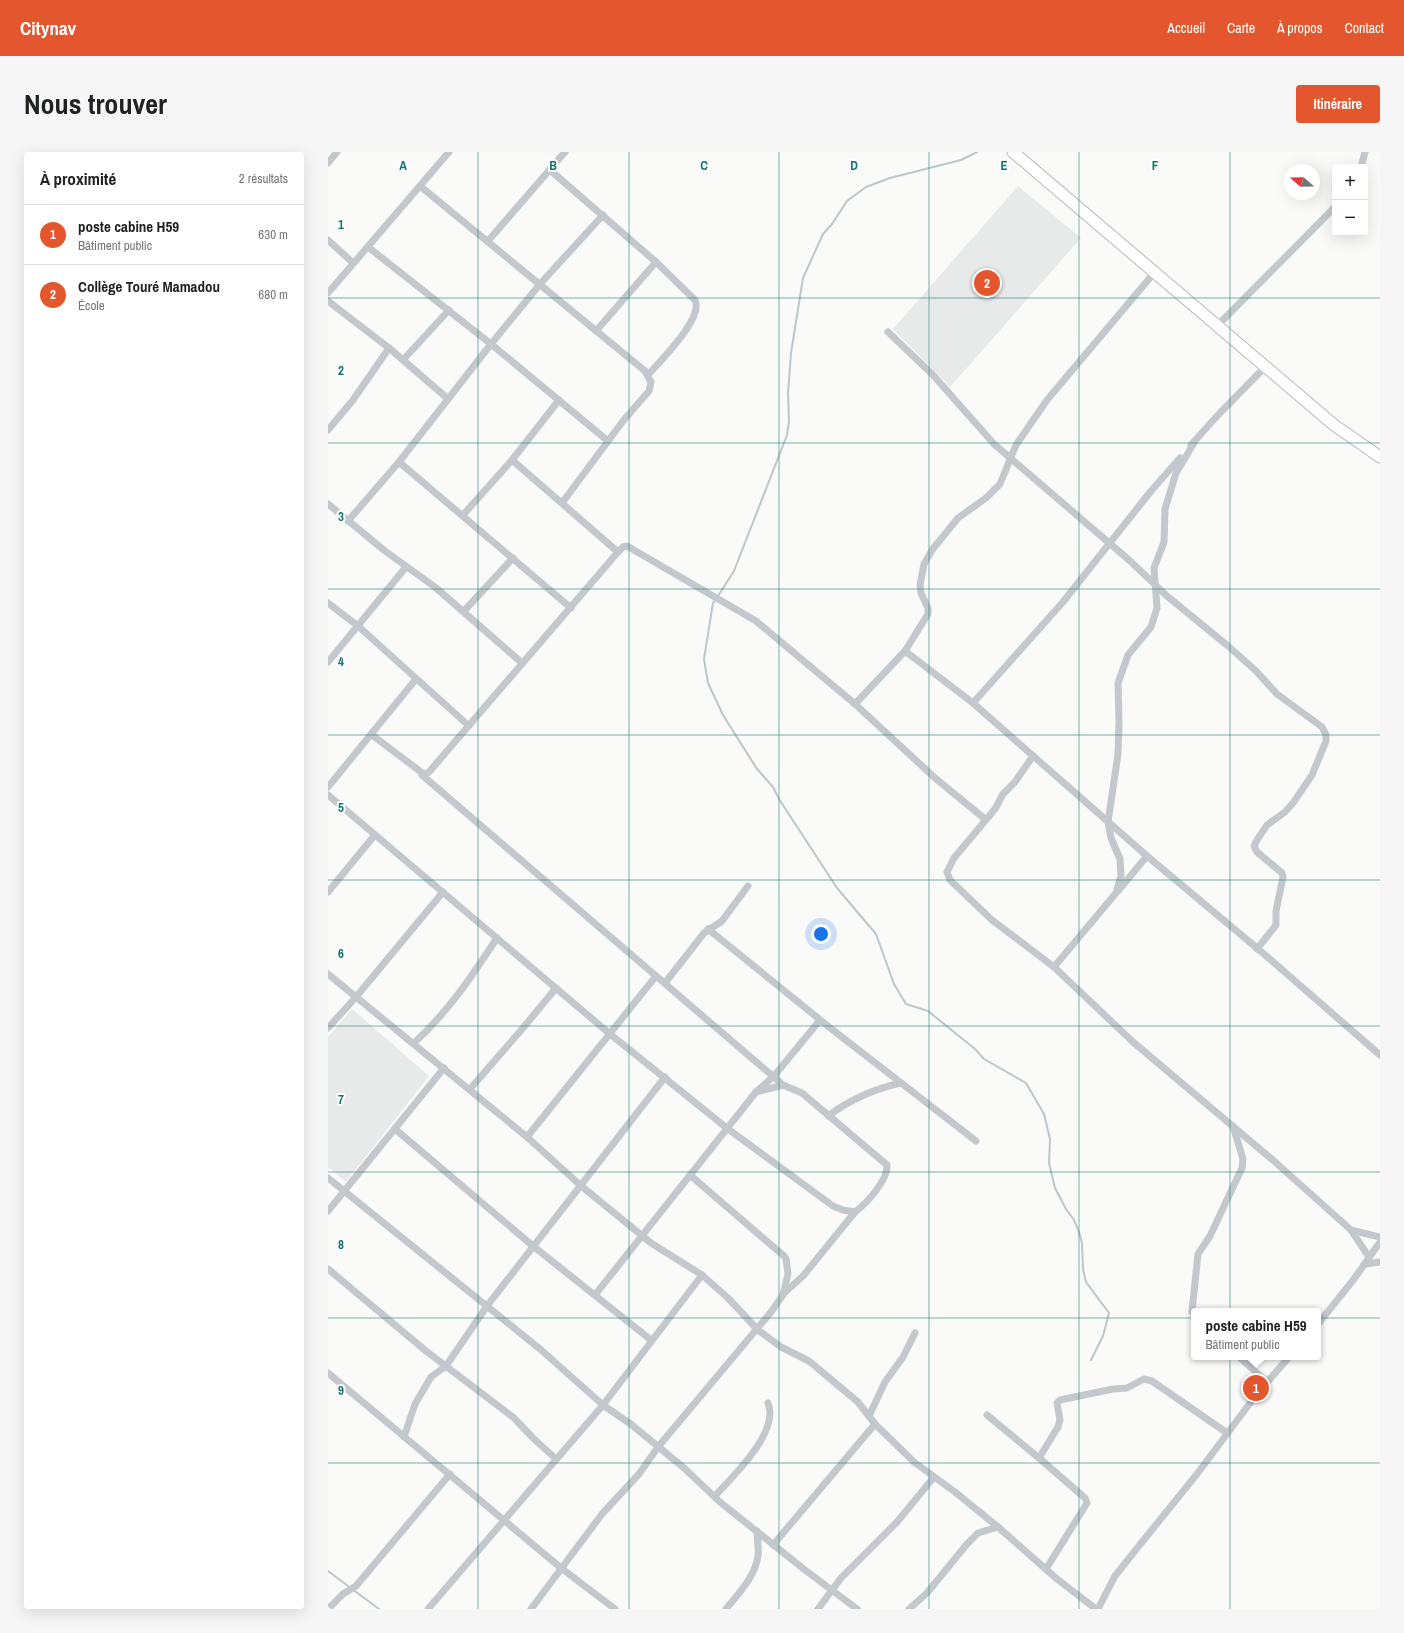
<!DOCTYPE html>
<html lang="fr">
<meta charset="utf-8">
<style>
:root{--surface:#fff;--page:#f6f6f6;--text:#202124;--muted:#757577;--line:#e0e0e0;--accent:#e4572e}
body{margin:0;font-family:"Archivo Narrow",sans-serif;background:var(--page);color:var(--text)}
.controls{position:absolute;right:12px;top:12px;display:grid;overflow:hidden;border-radius:4px;box-shadow:0 4px 16px #0002}
.controls button{width:36px;height:36px;display:grid;place-items:center;padding:0;border:0;border-bottom:1px solid var(--line);background:var(--surface);color:var(--text);font:20px sans-serif}
.compass{position:absolute;left:956px;top:12px;width:36px;height:36px;border-radius:50%;background:var(--surface);box-shadow:0 4px 16px #0002;rotate:290deg}
.you{position:absolute;left:493px;top:782px;width:14px;height:14px;margin:-10px;border:3px solid #fff;border-radius:50%;background:#1a73e8;box-shadow:0 0 0 6px #1a73e833}
.badge{display:grid;place-items:center;width:26px;height:26px;border-radius:50%;background:var(--accent);color:#fff;font-size:13px;font-weight:700}
.pin{position:absolute;translate:-50% -50%;border:2px solid #fff;box-shadow:0 1px 4px #0006}
.popup{position:absolute;left:863px;top:1156px;width:130px;height:52px;box-sizing:border-box;display:grid;place-content:center;border-radius:4px;background:var(--surface);filter:drop-shadow(0 1px 3px #0005);font-size:13px;white-space:nowrap;color:var(--muted)}
.popup b{font-size:15px;color:var(--text)}
.popup::after{content:'';position:absolute;left:50%;top:100%;margin-left:-8px;border:8px solid transparent;border-top-color:var(--surface)}
.list{margin:0;padding:0;list-style:none}
h2{display:flex;justify-content:space-between;align-items:center;height:52px;margin:0;padding:0 16px;font-size:17px}
h2 small{font-size:13px;font-weight:400;color:var(--muted)}
.list li{display:grid;grid-template-columns:26px 1fr auto;gap:12px;align-items:center;box-sizing:border-box;height:60px;padding:0 16px;border-top:1px solid var(--line)}
.list b{display:block;font-size:15px;white-space:nowrap}
.list p{margin:0;font-size:13px;white-space:nowrap;color:var(--muted)}
.list em{font-size:13px;font-style:normal;color:var(--muted)}
.map{position:relative;flex:none;width:1052px;height:1457px;overflow:hidden;border-radius:4px}
header{display:flex;align-items:center;gap:24px;box-sizing:border-box;height:56px;padding:0 20px;background:var(--accent);color:#fff}
header strong{font-size:19px}
nav{display:flex;gap:22px;margin-inline-start:auto;font-size:14px}
.intro{display:flex;align-items:center;justify-content:space-between;box-sizing:border-box;height:96px;padding:0 24px}
h1{margin:0;font-size:28px}
.button{padding:10px 18px;border-radius:4px;background:var(--accent);color:#fff;font-size:14px;font-weight:700}
main{display:flex;gap:24px;padding:0 24px}
aside{flex:1;background:var(--surface);border-radius:4px;box-shadow:0 4px 16px #0002}
.map>svg:first-child{display:block}
.built{fill:#e8e9e9}
.lines{fill:none;stroke-linecap:round;stroke-linejoin:round}
.stream{stroke:#bbc7cb;stroke-width:2}
.trunk-casing{stroke:#b4b9bd;stroke-width:13}
.minor{stroke:#c3c8cc;stroke-width:7}
.trunk{stroke:#fff;stroke-width:11}
.grid{fill:none;stroke:#0f766e;stroke-width:1;stroke-opacity:0.55}
.grid-label{font-size:13px;text-anchor:middle;font-weight:bold;fill:#0f766e;stroke:#fff;stroke-width:4;stroke-linejoin:round;paint-order:stroke}
</style>
<header>
<strong>Citynav</strong>
<nav><a>Accueil</a><a>Carte</a><a>À propos</a><a>Contact</a></nav>
</header>
<div class="intro"><h1>Nous trouver</h1><a class="button">Itinéraire</a></div>
<main>
<aside>
<h2>À proximité<small>2 résultats</small></h2>
<ul class="list">
<li><span class="badge">1</span><div><b>poste cabine H59</b><p>Bâtiment public</p></div><em>630 m</em></li>
<li><span class="badge">2</span><div><b>Collège Touré Mamadou</b><p>École</p></div><em>680 m</em></li>
</ul>
</aside>
<div class="map">
<svg width="1052" height="1457" viewBox="0 0 1052 1457">
<rect width="100%" height="100%" fill="#fafaf8"/>
<g class="built">
<polygon points="690,34 753,86 622,235 565,177"/>
<polygon points="24,857 101,924 18,1030 0,1015 0,885"/>
</g>
<g class="lines">
<g class="stream">
<polyline points="390,444 406,419 459,283 461,269 460,242 463,201 475,126 495,82 504,72 519,49 538,35 562,26 633,8 649,0"/>
<polyline points="387,448 385,451 376,507 380,531 395,563 429,617 445,635 451,647 509,736 548,782 566,832 578,852 600,859 647,897 656,907 698,931 716,962 722,987 721,1011 727,1036 738,1057 746,1068 751,1080 754,1091 755,1117 758,1130 781,1161 775,1184 763,1208"/>
<polyline points="0,1419 51,1457"/>
</g>
<g class="trunk-casing">
<polyline id="trunk" points="685,0 1006,273 1052,305"/>
</g>
<g class="minor">
<polyline points="0,11 9,0"/>
<polyline points="1033,15 1037,0"/>
<path d="M222 18 328 110 367 148C376 166 332 209 320 223"/>
<polyline points="92,34 317,219 323,230 321,239 295,269 234,351"/>
<polyline points="0,88 25,111"/>
<polyline points="160,89 237,0"/>
<polyline points="40,95 163,192 280,289"/>
<polyline points="0,141 121,0"/>
<polyline points="0,149 61,196 119,246"/>
<polyline points="889,174 1007,55"/>
<polyline points="268,179 328,110"/>
<polyline points="560,180 605,223 666,292 801,408 839,444 900,494 927,518 949,542 994,575 998,583 998,589 984,623 965,651 957,660 939,673 929,688 926,694 929,700 954,721 955,725 948,759 948,773 929,797"/>
<polyline points="75,208 121,158"/>
<polyline points="0,278 25,248 61,196"/>
<polyline points="863,293 890,263 937,215"/>
<polyline points="184,308 290,400"/>
<polyline points="71,310 243,456"/>
<polyline points="0,352 57,399 107,435 194,511"/>
<polyline points="135,363 184,308 231,248"/>
<polyline points="20,369 71,310 163,192 212,132 275,63"/>
<polyline points="0,451 30,474 141,574"/>
<polyline points="136,459 185,406"/>
<polyline points="577,499 600,462 600,456 593,441 592,433 596,412 604,398 630,366 658,346 672,332 688,293 719,248 826,121"/>
<polyline points="0,510 78,415"/>
<polyline points="645,551 735,450 823,339 852,306"/>
<polyline points="527,552 577,499 645,551 819,704 936,802 1052,903"/>
<polyline points="44,583 93,620 94,623 101,620 290,400 295,395 299,394 428,469 527,552 607,626 657,667"/>
<polyline points="705,604 687,630 675,642 667,657 626,706 619,720 622,728 664,768 726,815 805,890 946,1009 1023,1078 1052,1085"/>
<polyline points="94,623 455,933"/>
<polyline points="0,635 88,527"/>
<path d="M0 643 282 882 400 977 505 1054 515 1058 527 1060C539 1051 560 1028 559 1013L474 941 455 933 428 940"/>
<polyline points="790,739 819,704"/>
<polyline points="0,740 46,684"/>
<polyline points="380,777 501,875 648,989"/>
<polyline points="726,815 788,741 793,724 792,707 783,686 780,670 790,602 791,570 790,531 800,503 823,475 829,456 826,416 836,390 837,357 848,321 866,291"/>
<polyline points="0,822 199,985 252,1033 323,1091 374,1123 400,1146 430,1178 453,1195 481,1209 530,1250 547,1272 586,1310 627,1340 670,1375 729,1427 768,1457"/>
<polyline points="337,831 376,781 394,769 420,734"/>
<polyline points="0,876 28,845 115,740"/>
<path d="M86 891C120 860 144 824 169 786"/>
<polyline points="142,937 195,876 228,836"/>
<path d="M500 964C523 947 545 937 573 931"/>
<polyline points="67,977 205,1094 323,1188"/>
<polyline points="199,985 328,824"/>
<polyline points="0,1026 212,1197 275,1253 304,1273 356,1316 392,1350 477,1418 529,1457"/>
<polyline points="0,1059 116,916"/>
<polyline points="1023,1078 1041,1105"/>
<polyline points="1037,1112 1052,1110"/>
<polyline points="0,1117 98,1199 186,1266 205,1286 228,1307"/>
<polyline points="455,1142 475,1124 527,1060"/>
<polyline points="267,1143 428,940 446,924 492,868"/>
<polyline points="866,1162 864,1159 870,1102 882,1084 914,1016 915,1007 905,974"/>
<polyline points="990,1172 1026,1127 1052,1090"/>
<polyline points="911,1205 939,1230"/>
<polyline points="0,1221 233,1416 287,1457"/>
<polyline points="659,1263 711,1306"/>
<polyline points="541,1264 557,1230 575,1205 587,1181"/>
<polyline points="76,1285 87,1252 103,1225 118,1214 159,1154 337,925"/>
<path d="M387 1344C405 1324 452 1280 440 1251"/>
<polyline points="445,1393 547,1272"/>
<polyline points="718,1417 759,1351 757,1346 711,1306 730,1275 732,1268 729,1251 732,1248 785,1237 799,1236 816,1227 824,1229 899,1281"/>
<polyline points="0,1457 15,1442 28,1434 122,1322"/>
<polyline points="100,1457 275,1253 374,1123"/>
<polyline points="203,1457 274,1362 311,1322 330,1295 443,1160 455,1143 460,1122 458,1107 456,1104 362,1023"/>
<path d="M398 1457C411 1441 427 1425 430 1404 431 1396 429 1387 429 1379"/>
<polyline points="490,1457 513,1426 569,1370 606,1325"/>
<polyline points="581,1457 599,1441 639,1392 650,1381 670,1375"/>
<polyline points="770,1457 787,1424 806,1400 869,1322 928,1243 961,1205"/>
</g>
<use href="#trunk" class="trunk"/>
</g>
<path class="grid" d="M150 0V1457M301 0V1457M451 0V1457M601 0V1457M751 0V1457M902 0V1457M0 146H1052M0 291H1052M0 437H1052M0 583H1052M0 728H1052M0 874H1052M0 1020H1052M0 1166H1052M0 1311H1052"/>
<g class="grid-label">
<text x="75" y="18">A</text>
<text x="225" y="18">B</text>
<text x="376" y="18">C</text>
<text x="526" y="18">D</text>
<text x="676" y="18">E</text>
<text x="827" y="18">F</text>
<text x="13" y="77">1</text>
<text x="13" y="223">2</text>
<text x="13" y="369">3</text>
<text x="13" y="514">4</text>
<text x="13" y="660">5</text>
<text x="13" y="806">6</text>
<text x="13" y="952">7</text>
<text x="13" y="1097">8</text>
<text x="13" y="1243">9</text>
</g>
</svg>
<div class="controls">
<button>+</button>
<button>−</button>
</div>
<svg class="compass" viewBox="-18 -18 36 36"><path d="M0-13l5 13h-10z" fill="#e53935"/><path d="M0 13l5-13h-10z" fill="#757577"/></svg>
<div class="you"></div>
<div class="pin badge" style="left:928px;top:1236px">1</div>
<div class="popup"><b>poste cabine H59</b>Bâtiment public</div>
<div class="pin badge" style="left:659px;top:131px">2</div>
</div>
</main>
